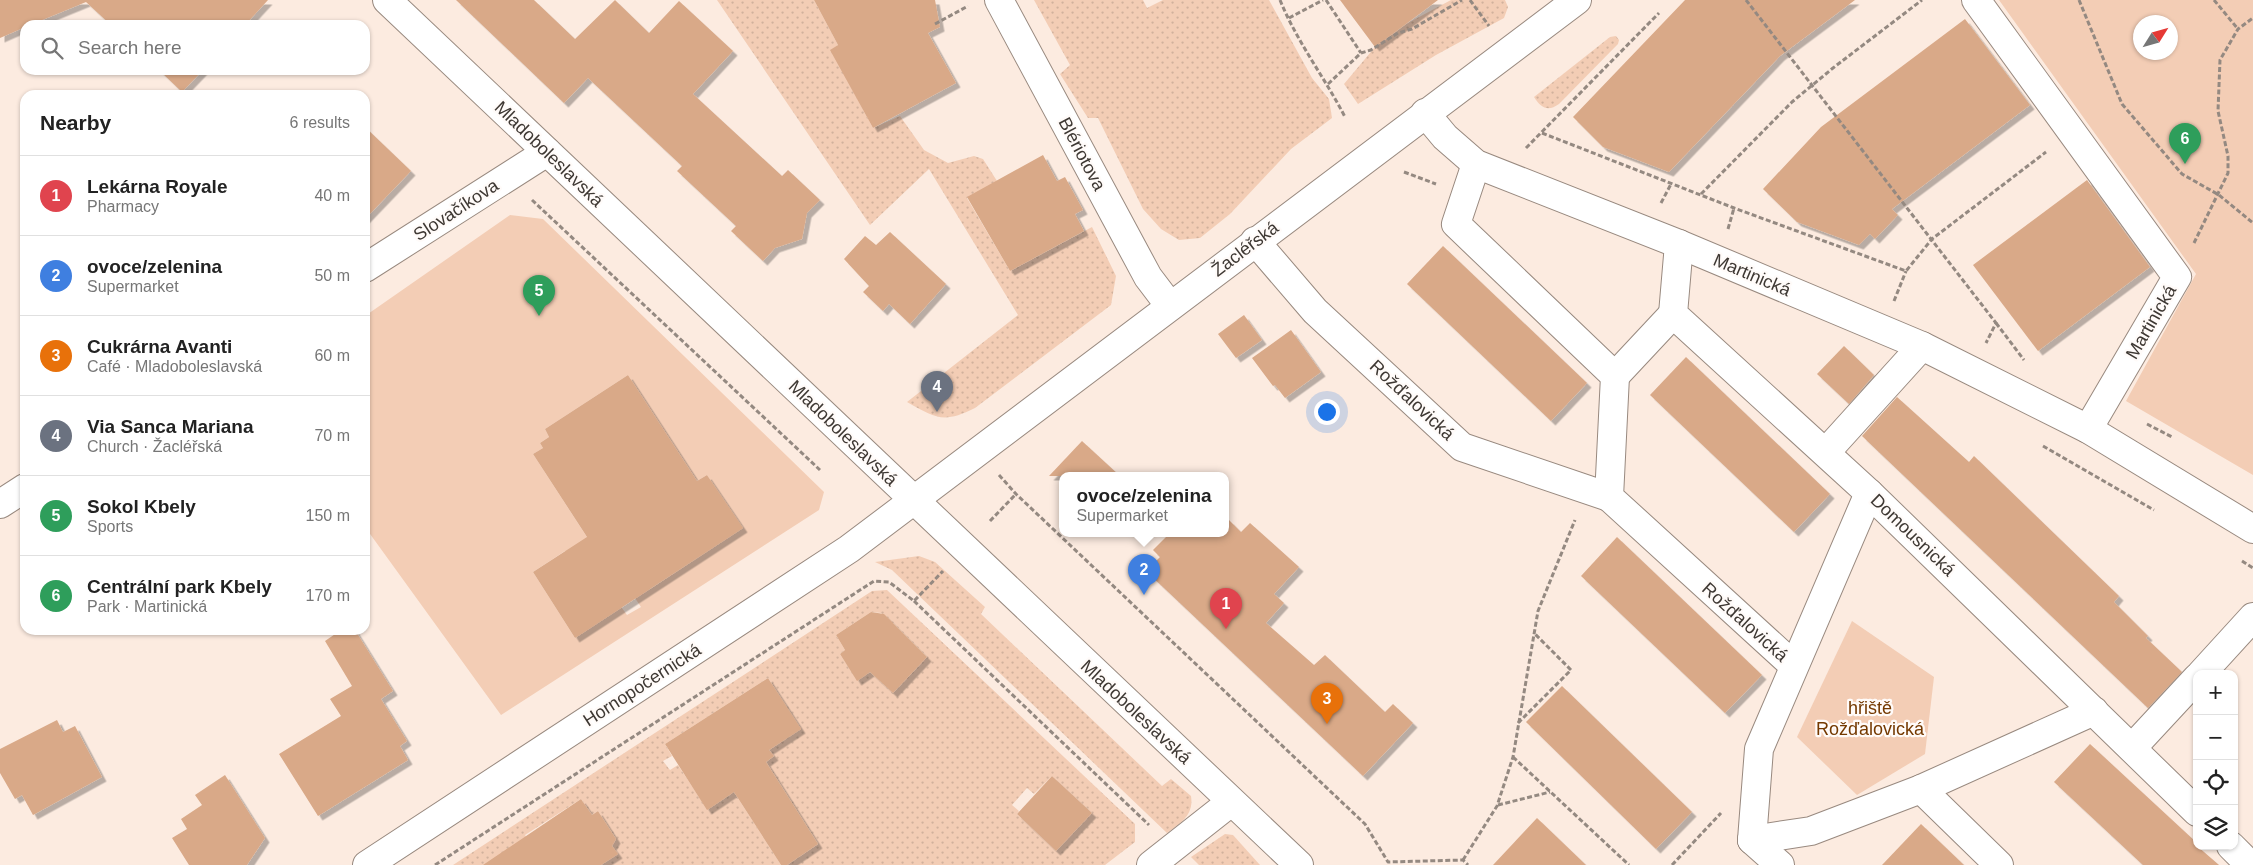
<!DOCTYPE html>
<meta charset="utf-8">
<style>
:root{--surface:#fff;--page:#f2f2f2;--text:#222;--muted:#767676;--line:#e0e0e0;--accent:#d93025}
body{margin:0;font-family:Arial,sans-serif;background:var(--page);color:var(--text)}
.controls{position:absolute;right:15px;bottom:15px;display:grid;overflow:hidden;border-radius:10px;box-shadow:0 1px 4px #0004}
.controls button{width:45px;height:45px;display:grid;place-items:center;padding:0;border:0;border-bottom:1px solid var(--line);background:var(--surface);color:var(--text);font:25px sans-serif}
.compass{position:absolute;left:2133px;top:15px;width:45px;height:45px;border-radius:50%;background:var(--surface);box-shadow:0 1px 4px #0004;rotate:53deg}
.you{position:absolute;left:1326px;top:411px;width:18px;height:18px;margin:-12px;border:4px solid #fff;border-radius:50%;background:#1a73e8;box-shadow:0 0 0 8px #1a73e833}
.badge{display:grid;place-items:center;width:32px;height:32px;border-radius:50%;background:var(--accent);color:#fff;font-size:16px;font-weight:700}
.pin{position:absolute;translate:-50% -41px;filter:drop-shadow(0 1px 2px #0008)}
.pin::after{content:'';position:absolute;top:26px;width:18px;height:15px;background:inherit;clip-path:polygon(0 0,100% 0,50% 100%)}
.popup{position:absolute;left:1059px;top:472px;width:170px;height:65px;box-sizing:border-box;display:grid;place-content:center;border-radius:10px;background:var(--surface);filter:drop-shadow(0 1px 4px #0005);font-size:16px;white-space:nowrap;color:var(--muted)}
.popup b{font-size:19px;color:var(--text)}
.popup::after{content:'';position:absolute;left:50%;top:100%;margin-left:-10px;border:10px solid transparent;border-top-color:var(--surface)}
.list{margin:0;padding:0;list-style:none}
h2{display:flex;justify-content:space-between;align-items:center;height:65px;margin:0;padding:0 20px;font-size:21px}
h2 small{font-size:16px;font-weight:400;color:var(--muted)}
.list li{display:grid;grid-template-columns:32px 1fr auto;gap:15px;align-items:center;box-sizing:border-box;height:80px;padding:0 20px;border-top:1px solid var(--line)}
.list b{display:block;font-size:19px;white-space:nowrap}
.list p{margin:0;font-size:16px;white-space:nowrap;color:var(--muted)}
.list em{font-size:16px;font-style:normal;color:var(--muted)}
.icon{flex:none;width:28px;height:28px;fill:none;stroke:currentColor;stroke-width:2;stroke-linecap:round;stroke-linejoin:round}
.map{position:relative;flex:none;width:2253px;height:865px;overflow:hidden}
.search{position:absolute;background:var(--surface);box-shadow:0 1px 4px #0004;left:20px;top:20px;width:350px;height:55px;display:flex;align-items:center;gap:12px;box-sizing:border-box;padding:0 18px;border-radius:15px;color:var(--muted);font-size:19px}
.panel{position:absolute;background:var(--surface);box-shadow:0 1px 4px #0004;left:20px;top:90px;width:350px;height:545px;border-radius:15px}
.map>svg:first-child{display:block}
.grass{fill:url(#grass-dots);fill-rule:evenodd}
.park{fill:#f3cdb5;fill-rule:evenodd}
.building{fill:#d9a988;filter:url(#shadow)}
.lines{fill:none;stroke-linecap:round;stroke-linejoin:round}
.minor-casing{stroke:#98897f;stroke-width:30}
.major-casing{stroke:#98897f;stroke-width:30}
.path{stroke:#948981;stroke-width:3;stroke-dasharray:5 2.5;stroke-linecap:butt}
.minor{stroke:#fff;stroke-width:28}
.major{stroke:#fff;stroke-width:28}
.labels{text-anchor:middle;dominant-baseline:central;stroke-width:4.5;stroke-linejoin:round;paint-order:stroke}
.street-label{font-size:18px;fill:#3e3833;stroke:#fffbf9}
.park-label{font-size:18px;fill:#743900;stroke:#fffbf9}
</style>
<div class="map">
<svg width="2253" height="865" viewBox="0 0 2253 865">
<defs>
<pattern id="grass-dots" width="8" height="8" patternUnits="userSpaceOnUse" patternTransform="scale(1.25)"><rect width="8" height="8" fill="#f3cdb5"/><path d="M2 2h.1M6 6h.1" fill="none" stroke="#d1b19c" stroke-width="1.8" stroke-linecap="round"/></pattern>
<filter id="shadow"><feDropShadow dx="4.5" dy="4.5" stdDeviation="0" flood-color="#0004"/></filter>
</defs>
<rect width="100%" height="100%" fill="#fcebe0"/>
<g class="grass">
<path d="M717 0H814L838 45 831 50 873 128 900 116 924 150 948 163 974 156 983 159 997 181 967 198 1010 271 1092 227 1116 276 1111 305 975 408C943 424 936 418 907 402L1018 315 929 169 870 225Z"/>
<polygon points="1034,0 1143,0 1147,8 1163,0 1269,0 1312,78 1329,99 1332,118 1291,149 1230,214 1200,238 1179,240 1161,229 1143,209 1098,118 1088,118 1060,74 1070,65"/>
<polygon points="1451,0 1505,0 1508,7 1504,18 1436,55 1358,104 1344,84 1375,47 1406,24"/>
<path d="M1616 36 1619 40 1618 44 1559 104C1548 112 1541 108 1534 97L1610 37Z"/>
<path d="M919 556 935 562 985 607 981 614 1162 786 1171 779 1191 796C1194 815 1181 823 1167 833L892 570 875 562Z"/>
<path d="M887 590 1135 824V842L1105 865H787L818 844 766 762 774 756 769 750 800 729 768 678 665 744 672 756 663 761 670 770 678 765 707 809 734 792 781 865H601L617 854 612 846 616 839 598 811 592 815 581 799 525 835 536 853 487 865H453L872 591ZM871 612 881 613 892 624 893 623 927 657 893 693 870 672 857 680 840 654 845 650 836 635ZM1052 776 1092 813 1056 851 1017 814 1019 811 1012 805 1027 788 1034 794Z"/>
<polygon points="1225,834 1233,835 1260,865 1199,865 1191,857"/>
</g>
<g class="park">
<path d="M1999 0H2253V475L2126 401 2196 274ZM2140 22H2170V52H2140Z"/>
<path d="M510 215 543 219 824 492 819 510 501 715 365 527V316ZM628 375 697 481 707 475 742 528 650 589 631 592 641 607 627 615 617 601 575 638 533 572 565 551H596L533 454 543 448 540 443 549 437 545 429Z"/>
<polygon points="1852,621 1934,677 1925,754 1857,795 1797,737"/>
</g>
<g class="building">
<polygon points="0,0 268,0 245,25 111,25 86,2 30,25 25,25 25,27 0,38"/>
<polygon points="456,0 534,0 575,39 615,0 649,33 679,1 733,51 693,94 782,176 788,170 820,200 807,213 802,239 775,248 763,261 731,231 736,226 677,171 682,166 588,78 564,103"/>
<polygon points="814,0 935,0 940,27 928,33 956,83 873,128 830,50 838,45"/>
<polygon points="1340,0 1438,0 1375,47"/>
<polygon points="1685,0 1855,0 1780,56 1669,172 1603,147 1573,117"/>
<polygon points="1965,19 2030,105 1892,209 1898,215 1875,239 1870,234 1859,245 1797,222 1763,189 1821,127"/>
<polygon points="159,70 203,70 182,92"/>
<polygon points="365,127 411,171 365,219"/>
<polygon points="1043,155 1057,181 1065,177 1083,210 1075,214 1084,231 1010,271 967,197"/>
<polygon points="2087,180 2150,267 2038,351 1973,265"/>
<polygon points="890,232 946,284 910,324 889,304 883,311 863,292 869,286 844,259 865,236 876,245"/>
<polygon points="1443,246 1587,383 1551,421 1407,284"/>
<polygon points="1244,315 1262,340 1236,358 1218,334"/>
<polygon points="1291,330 1321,372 1285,398 1275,385 1273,386 1252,358"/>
<polygon points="1844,346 1874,375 1849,404 1817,374"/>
<polygon points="1686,357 1830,494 1794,532 1650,395"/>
<polygon points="628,375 697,481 707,475 743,528 575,638 533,572 587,537 533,454 543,448 540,443 549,437 545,429"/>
<polygon points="1897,397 1969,462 1974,456 2119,596 2114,602 2148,636 2146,638 2182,672 2148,708 1862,436"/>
<polygon points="1082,441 1120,476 1049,476"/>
<polygon points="1229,520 1241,532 1250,523 1299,567 1274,594 1284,603 1266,623 1314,665 1325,655 1385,712 1393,704 1413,723 1363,776 1146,571 1160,557 1153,550 1169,534 1225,534 1225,525"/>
<polygon points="1617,537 1762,675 1725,713 1581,576"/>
<polygon points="871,612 884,614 927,657 893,693 870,672 857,681 840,654 845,650 836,635"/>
<polygon points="341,630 355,630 393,691 381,699 407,741 400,746 408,760 318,816 279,754 341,716 330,699 352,686 325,641"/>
<polygon points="768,678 801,729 769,750 774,756 766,762 818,844 787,865 781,865 734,792 707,810 665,744"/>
<polygon points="1562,686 1692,812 1656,849 1526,722"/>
<polygon points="57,720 63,732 75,726 102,777 33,815 22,795 15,799 0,773 0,749"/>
<polygon points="2090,744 2197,843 2197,846 2219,865 2143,865 2054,782"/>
<polygon points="225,775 265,838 247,865 189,865 172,838 187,829 181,819 202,805 195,795"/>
<polygon points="1052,776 1092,813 1056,851 1017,814"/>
<polygon points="581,799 592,815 598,811 616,839 612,846 618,854 601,865 483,865"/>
<polygon points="1537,818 1586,865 1493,865"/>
<polygon points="1921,824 1964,865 1882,865"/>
</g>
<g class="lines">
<g class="minor-casing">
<g id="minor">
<polyline points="999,0 1148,277 1170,306"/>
<polyline points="1976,0 2177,277 2088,429"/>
<polyline points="1425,113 1445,137 1476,164 1679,244 1922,346 2088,429 2253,529"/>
<polyline points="1476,164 1456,224 1615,376 1609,497 1793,665"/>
<polyline points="1255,241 1315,311 1462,447 1609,497"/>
<polyline points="1679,244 1673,314 1869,493 2197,812"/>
<polyline points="365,268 547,152"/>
<polyline points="1615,376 1673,314"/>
<polyline points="1826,452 1922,346"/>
<polyline points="0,504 25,488"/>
<polyline points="2201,674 2253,617"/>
<polyline points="2132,748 2197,678"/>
<polyline points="1921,789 1999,865"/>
<polyline points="1752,840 1759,749 1869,493"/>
<polyline points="1752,840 1811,831 1921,789 2094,711"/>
<polyline points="1752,840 1780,865"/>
<polyline points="2231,846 2250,865"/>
<polyline points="367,865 849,549 1577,0"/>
<polyline points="1151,865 1231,802"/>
</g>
</g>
<g class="major-casing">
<polyline id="major" points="387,0 1299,865"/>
</g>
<g class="path">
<path d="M1280 0C1297 42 1325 78 1345 117"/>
<polyline points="1326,0 1361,53"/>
<polyline points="1470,0 1489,26"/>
<polyline points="1746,0 1996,323 1986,343"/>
<polyline points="2079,0 2122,104 2182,174 2219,195 2253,223"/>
<polyline points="2214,0 2238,29"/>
<polyline points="1289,18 1323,0"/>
<polyline points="935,24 968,6"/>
<polyline points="1328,84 1361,53 1371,50 1398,33 1412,29 1462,0"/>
<polyline points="1542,133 1734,208 1906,271 1932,239 2046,152"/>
<polyline points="1526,148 1659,13"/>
<polyline points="1404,172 1436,184"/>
<polyline points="1701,194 1792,102 1833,68 1922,0"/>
<polyline points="532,200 820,470"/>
<polyline points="1661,203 1671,184"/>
<polyline points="1728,229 1734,208"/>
<polyline points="2194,243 2228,173 2228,156 2218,111 2220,60 2238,29 2253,18"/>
<polyline points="1894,301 1906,271"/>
<polyline points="1996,323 2024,360"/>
<polyline points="2147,424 2172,437"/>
<polyline points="2043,446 2154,510"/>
<polyline points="999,475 1016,494 1365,824 1388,862 1463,860 1468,865"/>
<polyline points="990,521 1016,494"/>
<polyline points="2242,561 2253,568"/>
<polyline points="914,601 1149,825"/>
<polyline points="1518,723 1571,670 1534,633"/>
<polyline points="1513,757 1629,865"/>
<polyline points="1498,805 1550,792"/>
<polyline points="1463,860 1497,806 1513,757 1538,611 1575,520"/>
<polyline points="435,865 874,581 889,582 914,601 943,571"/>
<polyline points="1672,865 1721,813"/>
</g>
<use href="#minor" class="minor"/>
<use href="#major" class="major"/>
</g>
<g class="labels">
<g class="street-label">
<text transform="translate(549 154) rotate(44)">Mladoboleslavská</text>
<text transform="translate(1082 154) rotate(62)">Blériotova</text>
<text transform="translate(456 210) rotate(-33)">Slovačíkova</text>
<text transform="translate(1245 249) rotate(-37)">Žacléřská</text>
<text transform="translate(1752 275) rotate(23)">Martinická</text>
<text transform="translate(2151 322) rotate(-60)">Martinická</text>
<text transform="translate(1412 400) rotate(43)">Rožďalovická</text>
<text transform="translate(843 433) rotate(44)">Mladoboleslavská</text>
<text transform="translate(1913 535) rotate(44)">Domousnická</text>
<text transform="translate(1745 622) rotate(42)">Rožďalovická</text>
<text transform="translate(642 685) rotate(-33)">Hornopočernická</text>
<text transform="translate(1136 712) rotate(43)">Mladoboleslavská</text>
</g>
<g class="park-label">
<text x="1870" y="708">hřiště<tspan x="1870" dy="21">Rožďalovická</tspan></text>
</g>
</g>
</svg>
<div class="controls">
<button>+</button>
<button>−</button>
<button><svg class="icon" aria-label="locate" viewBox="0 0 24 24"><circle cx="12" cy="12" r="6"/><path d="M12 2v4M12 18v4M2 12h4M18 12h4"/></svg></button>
<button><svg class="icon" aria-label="layers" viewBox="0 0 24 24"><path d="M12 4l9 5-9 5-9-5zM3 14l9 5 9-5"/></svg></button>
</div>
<svg class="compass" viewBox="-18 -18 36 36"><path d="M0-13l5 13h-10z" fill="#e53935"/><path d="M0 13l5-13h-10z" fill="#767676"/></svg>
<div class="you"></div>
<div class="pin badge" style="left:1226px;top:629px;background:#e0444e">1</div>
<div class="pin badge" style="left:1144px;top:595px;background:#3f7fe0">2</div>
<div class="popup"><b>ovoce/zelenina</b>Supermarket</div>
<div class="pin badge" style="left:1327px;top:724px;background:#e8710a">3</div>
<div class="pin badge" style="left:937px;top:412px;background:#6b7280">4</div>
<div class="pin badge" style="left:539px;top:316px;background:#2e9e5b">5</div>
<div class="pin badge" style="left:2185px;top:164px;background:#2e9e5b">6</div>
<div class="search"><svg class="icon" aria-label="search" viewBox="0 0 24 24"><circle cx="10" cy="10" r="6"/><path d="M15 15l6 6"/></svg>Search here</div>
<section class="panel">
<h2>Nearby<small>6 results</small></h2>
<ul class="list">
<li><span class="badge" style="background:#e0444e">1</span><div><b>Lekárna Royale</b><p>Pharmacy</p></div><em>40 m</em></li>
<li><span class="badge" style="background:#3f7fe0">2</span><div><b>ovoce/zelenina</b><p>Supermarket</p></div><em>50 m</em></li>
<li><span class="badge" style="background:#e8710a">3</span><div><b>Cukrárna Avanti</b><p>Café · Mladoboleslavská</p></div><em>60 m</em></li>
<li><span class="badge" style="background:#6b7280">4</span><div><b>Via Sanca Mariana</b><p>Church · Žacléřská</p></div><em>70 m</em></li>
<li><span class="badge" style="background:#2e9e5b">5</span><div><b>Sokol Kbely</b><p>Sports</p></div><em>150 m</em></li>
<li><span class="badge" style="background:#2e9e5b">6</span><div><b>Centrální park Kbely</b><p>Park · Martinická</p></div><em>170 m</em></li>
</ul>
</section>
</div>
